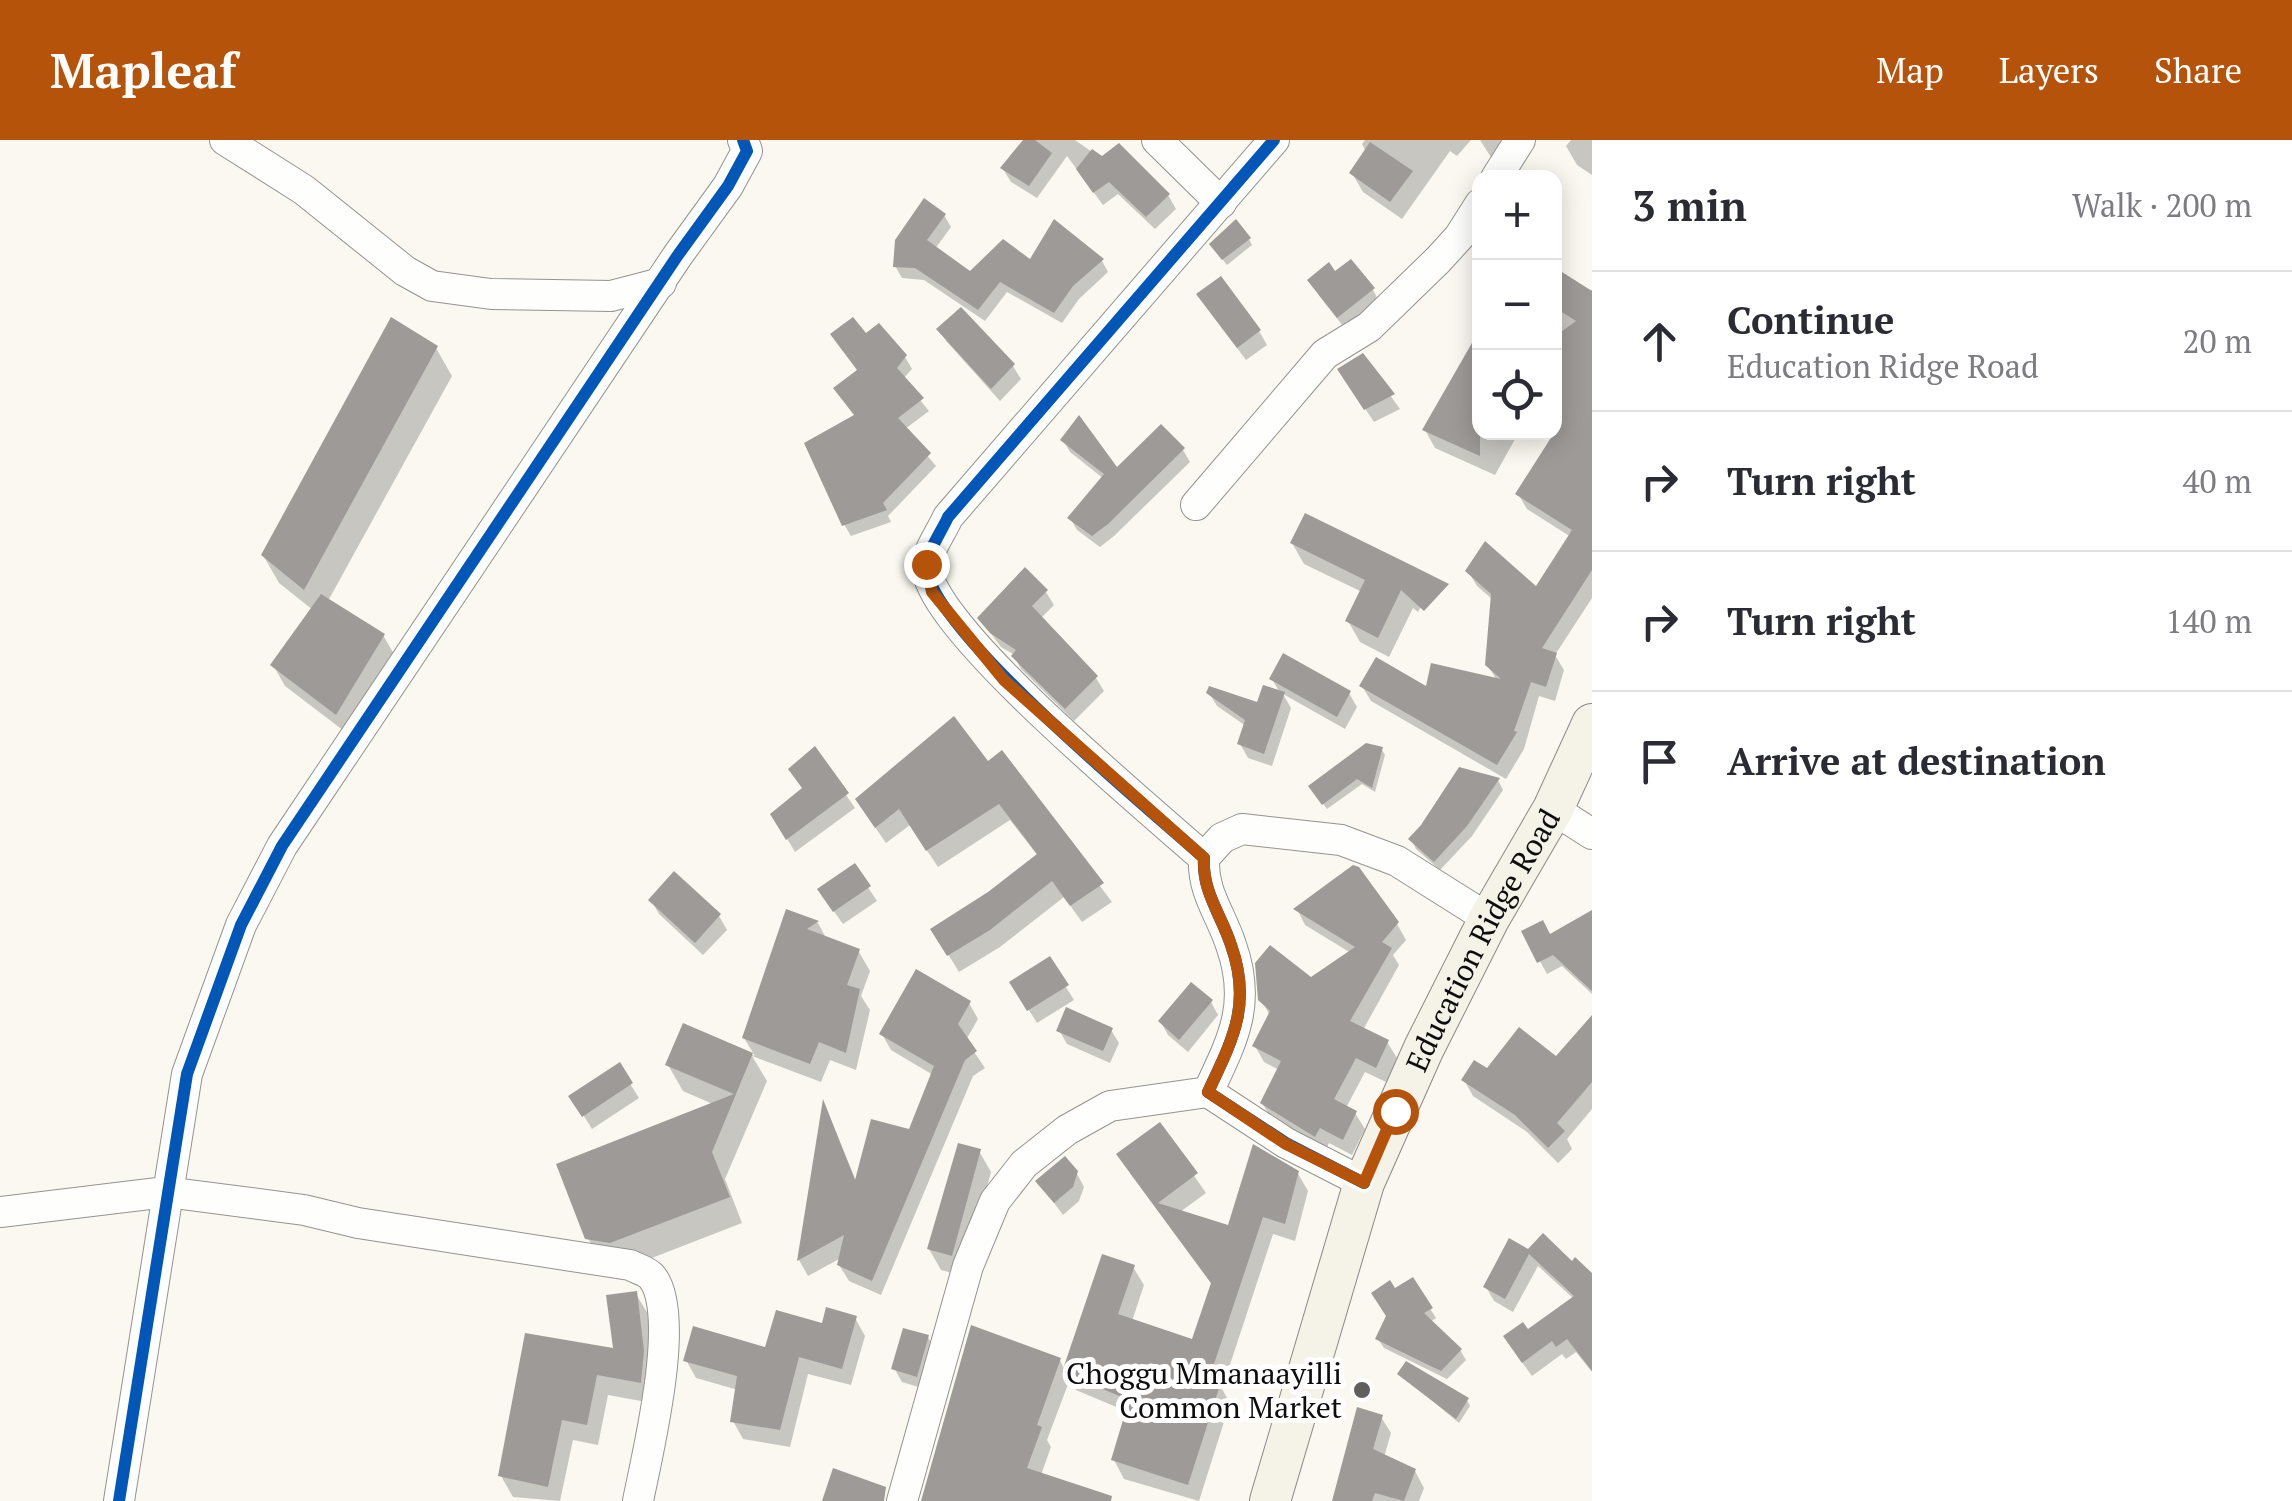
<!DOCTYPE html>
<meta charset="utf-8">
<style>
:root{--surface:#fff;--page:#f7f7f7;--text:#2b2b33;--muted:#7c7c81;--line:#e1e1e2;--accent:#b45309}
body{margin:0;font-family:"PT Serif",serif;background:var(--page);color:var(--text)}
.controls{position:absolute;right:30px;top:30px;display:grid;overflow:hidden;border-radius:20px;box-shadow:0 5px 25px #0003}
.controls button{width:90px;height:90px;display:grid;place-items:center;padding:0;border:0;border-bottom:2px solid var(--line);background:var(--surface);color:var(--text);font:50px sans-serif}
.stop{position:absolute;width:30px;height:30px;margin:-22px;border:8px solid #b45309;border-radius:50%;background:#fff}
.stop.end{background:#b45309;border-color:#fff;box-shadow:0 2px 10px #0008}
.list{margin:0;padding:0;list-style:none}
h2{display:flex;justify-content:space-between;align-items:center;height:130px;margin:0;padding:0 40px;font-size:42px}
h2 small{font-size:32px;font-weight:400;color:var(--muted)}
.list li{display:grid;grid-template-columns:65px 1fr auto;gap:30px;align-items:center;box-sizing:border-box;height:140px;padding:0 40px;border-top:2px solid var(--line)}
.list b{display:block;font-size:38px;white-space:nowrap}
.list p{margin:0;font-size:32px;white-space:nowrap;color:var(--muted)}
.list em{font-size:32px;font-style:normal;color:var(--muted)}
.icon{flex:none;width:55px;height:55px;fill:none;stroke:currentColor;stroke-width:2;stroke-linecap:round;stroke-linejoin:round}
.map{position:relative;flex:none;width:1592px;height:1361px;overflow:hidden}
header{display:flex;align-items:center;gap:60px;box-sizing:border-box;height:140px;padding:0 50px;background:var(--accent);color:#fff}
header strong{font-size:48px}
nav{display:flex;gap:55px;margin-inline-start:auto;font-size:35px}
main{display:flex}
aside{flex:1;background:var(--surface)}
.map>svg:first-child{display:block}
.shadow{fill:#0003}
.building{fill:#9e9a97}
.lines{fill:none;stroke-linecap:round;stroke-linejoin:round}
.street-casing{stroke:#949390;stroke-width:32}
.secondary-casing{stroke:#8b8986;stroke-width:42}
.street{stroke:#fefefd;stroke-width:30}
.secondary{stroke:#f5f2e8;stroke-width:40}
.cycleway-casing{stroke:#fff;stroke-width:19}
.cycleway{stroke:#0057b8;stroke-width:12}
.route{stroke:#b45309;stroke-width:12}
.poi-dot{fill:#605f5d;stroke:#fff;stroke-width:4}
.labels{text-anchor:middle;dominant-baseline:central;stroke-width:10;stroke-linejoin:round;paint-order:stroke}
.street-label{font-size:30px;fill:#0d0d0d;stroke:#fff}
.poi-label{font-size:30px;fill:#0d0d0d;stroke:#fff;text-anchor:end}
</style>
<header>
<strong>Mapleaf</strong>
<nav><a>Map</a><a>Layers</a><a>Share</a></nav>
</header>
<main>
<div class="map">
<svg width="1592" height="1361" viewBox="0 0 1592 1361">
<rect width="100%" height="100%" fill="#fbf8f1"/>
<g class="shadow">
<polygon points="1026,0 1075,0 1102,19 1168,55 1176,69 1155,89 1118,54 1103,65 1067,16 1037,58 1011,42 1003,29"/>
<polygon points="1365,0 1471,0 1457,16 1450,11 1402,79 1363,52 1352,33 1366,12 1362,4"/>
<polygon points="1480,0 1511,0 1494,22"/>
<polygon points="1571,0 1592,0 1592,35 1577,25 1566,6"/>
<polygon points="944,75 951,87 935,109 970,134 1031,123 1102,121 1108,132 1079,159 1062,183 1007,152 985,181 924,140 902,138 895,126"/>
<polygon points="1249,99 1252,105 1227,125 1215,110"/>
<polygon points="1554,130 1590,153 1592,149 1592,458 1555,515 1564,530 1555,561 1539,556 1524,609 1506,639 1371,561 1362,546 1428,550 1497,541 1488,525 1493,460 1477,446 1468,431 1537,450 1571,397 1527,369 1518,354 1577,286 1554,277"/>
<polygon points="1335,135 1373,150 1380,163 1346,190 1318,154"/>
<polygon points="1207,168 1259,191 1267,205 1246,220"/>
<polygon points="939,189 1013,226 1021,239 1000,261 947,202"/>
<polygon points="866,197 905,217 912,229 903,239 929,271 905,289 936,326 888,376 891,382 851,396 844,384 859,231"/>
<polygon points="436,208 452,236 328,461 383,495 395,516 348,594 285,546 273,525 313,470 279,443 263,415"/>
<polygon points="1362,216 1400,269 1374,282 1348,243"/>
<polygon points="1425,290 1480,292 1519,292 1495,335 1435,308"/>
<polygon points="1063,300 1117,331 1183,310 1190,322 1114,396 1100,407 1077,390 1070,378 1104,339 1070,312"/>
<polygon points="1292,403 1429,452 1418,472 1413,468 1389,517 1360,502 1348,481 1362,452 1304,424"/>
<polygon points="1046,452 1054,465 1040,479 1096,538 1104,551 1074,581 1021,529 1013,514 1001,507 980,479"/>
<polygon points="1272,539 1349,553 1357,567 1345,589 1283,554 1291,568 1272,626 1248,618 1240,604 1246,586 1217,566 1209,553 1259,565 1280,553"/>
<polygon points="815,610 855,668 795,712 773,675 804,650"/>
<polygon points="1382,610 1385,615 1375,652 1362,644 1327,669 1315,652"/>
<polygon points="1001,614 1112,762 1082,782 1064,757 1000,807 959,832 933,790 989,754 1038,716 1010,680 938,727 910,685 886,703 868,677 988,624"/>
<polygon points="1498,640 1503,650 1472,696 1440,730 1416,709 1411,699"/>
<polygon points="854,726 877,761 843,784 828,763"/>
<polygon points="651,760 719,776 727,790 703,815 659,774"/>
<polygon points="1297,769 1397,784 1406,800 1393,815 1399,825 1363,890 1387,902 1397,918 1386,942 1365,932 1346,968 1355,973 1365,989 1352,1015 1329,1003 1325,1011 1272,979 1262,963 1279,930 1264,922 1255,906 1270,876 1261,859 1311,840 1351,813 1305,785"/>
<polygon points="787,772 818,783 827,800 859,812 870,831 861,856 870,870 856,930 830,920 821,942 752,916 767,941 725,1039 742,1083 626,1128 603,1125 588,1098 715,965 683,951 668,925 685,886 755,916 744,898"/>
<polygon points="1592,782 1592,854 1562,826 1547,834 1524,792 1550,797"/>
<polygon points="1049,820 1074,860 1037,883 1012,843"/>
<polygon points="1211,862 1218,875 1188,912 1168,895 1161,882"/>
<polygon points="969,863 978,879 966,900 985,928 973,936 881,1155 849,1141 839,1125 841,1118 808,1136 799,1120 825,966 857,1043 910,992 933,935 891,910 882,894"/>
<polygon points="1592,879 1592,969 1567,999 1572,1009 1558,1023 1527,992 1473,956 1464,940 1487,932 1556,919"/>
<polygon points="1059,890 1111,890 1119,903 1110,923 1067,904"/>
<polygon points="619,926 639,958 592,989 572,957"/>
<polygon points="1159,985 1206,1053 1180,1072 1229,1088 1297,1032 1308,1051 1295,1101 1273,1094 1222,1249 1230,1263 1199,1361 1124,1339 1114,1320 1128,1272 1076,1250 1070,1239 1047,1300 1051,1307 1041,1335 1095,1361 922,1361 1060,1220 1065,1231 1133,1127 1144,1145 1132,1181 1193,1202 1213,1146 1130,1033"/>
<polygon points="979,1011 991,1032 963,1136 941,1130 929,1109"/>
<polygon points="1076,1032 1084,1047 1079,1061 1063,1075 1038,1041"/>
<polygon points="1510,1102 1592,1138 1592,1232 1576,1212 1566,1219 1562,1214 1532,1236 1514,1211 1527,1192 1574,1159 1538,1126 1513,1172 1494,1161 1486,1147"/>
<polygon points="1412,1140 1436,1178 1430,1182 1460,1210 1466,1220 1447,1239 1384,1208 1378,1199 1395,1151"/>
<polygon points="636,1154 648,1174 655,1233 652,1263 608,1255 598,1305 573,1300 560,1361 513,1357 501,1336 616,1211"/>
<polygon points="855,1178 865,1196 851,1245 808,1234 790,1307 743,1299 733,1281 738,1250 696,1238 686,1220 767,1210 823,1186"/>
<polygon points="928,1197 935,1211 925,1249 902,1242 894,1228"/>
<polygon points="1400,1234 1467,1260 1470,1266 1459,1283"/>
<polygon points="1381,1277 1391,1293 1384,1317 1415,1331 1424,1348 1419,1361 1335,1361"/>
</g>
<g class="building">
<polygon points="1023,0 1035,0 1052,13 1029,46 1000,28"/>
<polygon points="1370,2 1413,31 1390,62 1349,33"/>
<polygon points="1119,3 1170,54 1146,77 1109,42 1093,53 1076,29 1092,9 1102,16"/>
<polygon points="924,58 946,74 927,100 970,131 1003,99 1030,119 1054,79 1104,119 1073,146 1054,173 1000,142 978,170 915,128 893,127 895,100"/>
<polygon points="1236,79 1251,98 1222,120 1209,104"/>
<polygon points="1351,119 1375,148 1337,178 1307,140 1329,122 1335,131"/>
<polygon points="1554,127 1592,151 1592,430 1542,508 1557,513 1546,547 1531,542 1514,591 1517,592 1497,625 1359,546 1376,517 1426,546 1431,523 1501,539 1485,525 1491,454 1465,431 1485,401 1536,446 1572,390 1515,354 1554,293 1554,197 1576,181 1554,167"/>
<polygon points="1221,136 1261,190 1237,208 1196,154"/>
<polygon points="961,167 1015,224 991,249 936,189"/>
<polygon points="391,177 438,206 304,450 261,415"/>
<polygon points="853,177 866,193 879,183 907,215 897,228 924,258 898,278 931,313 883,363 887,370 842,386 804,303 854,275 833,248 857,230 830,194"/>
<polygon points="1480,189 1480,316 1422,290"/>
<polygon points="1363,213 1395,254 1364,270 1337,229"/>
<polygon points="1079,275 1117,327 1161,284 1185,308 1108,384 1092,396 1067,378 1104,334 1060,300"/>
<polygon points="1305,373 1413,426 1449,444 1424,471 1401,450 1378,498 1345,481 1365,440 1290,403"/>
<polygon points="1025,427 1048,450 1032,466 1098,536 1065,569 1011,516 1016,510 990,493 977,478"/>
<polygon points="321,454 385,494 336,575 270,525"/>
<polygon points="1283,513 1351,551 1337,577 1269,539"/>
<polygon points="1263,545 1285,552 1264,614 1237,604 1245,580 1206,553 1209,546 1257,562"/>
<polygon points="954,576 988,621 1002,610 1104,743 1070,766 1052,741 990,790 947,816 930,789 988,752 1037,714 999,664 926,711 899,669 875,688 855,659"/>
<polygon points="1366,603 1383,607 1372,648 1357,639 1322,665 1308,646"/>
<polygon points="815,606 849,653 786,700 770,674 802,648 788,629"/>
<polygon points="1459,627 1500,638 1467,686 1434,722 1408,699 1421,685"/>
<polygon points="855,723 871,746 833,772 817,749"/>
<polygon points="1353,725 1359,727 1399,782 1382,802 1392,808 1350,881 1389,900 1376,928 1356,918 1334,959 1357,971 1343,1000 1320,988 1315,997 1260,963 1281,921 1252,906 1270,871 1258,860 1255,823 1270,805 1311,837 1355,807 1293,769"/>
<polygon points="674,731 721,774 695,803 648,760"/>
<polygon points="786,769 819,781 807,789 860,809 847,845 860,849 846,913 819,902 810,924 742,898"/>
<polygon points="1592,770 1592,851 1553,815 1537,823 1521,791 1543,780 1550,794"/>
<polygon points="1050,816 1069,845 1027,871 1009,842"/>
<polygon points="916,829 971,861 958,884 977,911 965,920 872,1141 837,1125 844,1095 797,1121 823,959 855,1040 871,979 909,989 934,926 879,894"/>
<polygon points="1191,842 1213,860 1179,900 1158,881"/>
<polygon points="1066,867 1113,888 1103,911 1056,891"/>
<polygon points="1592,875 1592,942 1557,983 1565,991 1548,1008 1515,975 1461,940 1474,920 1487,928 1519,887 1556,916"/>
<polygon points="683,883 753,913 712,1012 730,1057 610,1103 585,1099 556,1024 734,954 665,925"/>
<polygon points="620,922 633,943 582,977 568,956"/>
<polygon points="1160,982 1198,1033 1158,1063 1228,1085 1253,1004 1299,1031 1285,1084 1263,1077 1209,1239 1221,1242 1188,1345 1111,1320 1129,1260 1062,1232 1102,1114 1135,1125 1118,1174 1192,1199 1211,1143 1116,1014"/>
<polygon points="958,1003 981,1009 952,1116 927,1109"/>
<polygon points="1065,1016 1078,1031 1073,1047 1054,1063 1035,1041"/>
<polygon points="1543,1093 1572,1121 1575,1117 1592,1133 1592,1231 1567,1199 1556,1207 1552,1201 1522,1223 1503,1196 1523,1182 1528,1189 1574,1156 1529,1114 1505,1159 1483,1147 1509,1098 1528,1109"/>
<polygon points="1413,1137 1433,1168 1424,1173 1462,1209 1441,1231 1375,1199 1386,1176 1371,1153 1390,1140 1395,1148"/>
<polygon points="637,1151 644,1211 641,1243 597,1235 587,1285 562,1280 548,1347 498,1336 525,1193 613,1208 606,1155"/>
<polygon points="826,1167 857,1176 842,1229 799,1217 780,1290 730,1282 737,1236 683,1221 693,1186 765,1207 776,1170 822,1183"/>
<polygon points="971,1185 1061,1218 1037,1285 1042,1287 1027,1328 1112,1356 1111,1361 921,1361"/>
<polygon points="903,1188 929,1195 917,1237 891,1229"/>
<polygon points="1406,1221 1469,1258 1456,1279 1397,1234"/>
<polygon points="1357,1267 1383,1275 1373,1309 1416,1329 1404,1361 1375,1353 1372,1361 1332,1361"/>
<polygon points="833,1328 886,1347 884,1361 822,1361"/>
</g>
<g class="lines">
<g class="street-casing">
<g id="street">
<polyline points="225,0 304,50 405,131 432,146 491,154 611,156 661,143"/>
<polyline points="1157,0 1221,63"/>
<path d="M1274 0 948 377C942 391 927 411 927 426 925 485 1153 672 1204 718 1202 752 1221 774 1231 805 1252 864 1233 899 1208 952L1286 1003 1364 1043"/>
<polyline points="1496,38 1520,0"/>
<polyline points="1196,365 1325,214 1369,187 1438,120 1459,97 1480,64"/>
<polyline points="1553,669 1592,694"/>
<polyline points="1204,718 1222,698 1242,689 1341,700 1397,721 1489,779"/>
<path d="M0 1072 166 1052 304 1070 358 1083 630 1125C636 1128 646 1131 651 1136 683 1171 647 1315 638 1361"/>
<polyline points="119,1361 187,934 241,785 282,706 678,115 728,46 747,11 743,0"/>
<polyline points="902,1361 968,1126 995,1061 1024,1024 1067,990 1110,966 1208,952"/>
</g>
</g>
<g class="secondary-casing">
<g id="secondary">
<path id="s1" d="M1270 1361 1364 1043 1424 908 1489 779 1553 669 1592 584"/>
</g>
</g>
<use href="#street" class="street"/>
<use href="#secondary" class="secondary"/>
<g class="cycleway-casing">
<g id="cycleway">
<path d="M1274 0 948 377C942 391 927 411 927 426 925 485 1153 672 1204 718 1202 752 1221 774 1231 805 1252 864 1233 899 1208 952L1286 1003 1364 1043"/>
<polyline points="119,1361 187,934 241,785 282,706 678,115 728,46 747,11 743,0"/>
</g>
</g>
<use href="#cycleway" class="cycleway"/>
</g>
<g class="lines">
<path class="route" d="M926 424 932 452 1004 540 1204 718C1202 752 1221 774 1231 805 1252 864 1233 899 1208 952L1286 1004 1364 1043 1395 971"/>
</g>
<circle class="poi-dot" cx="1362" cy="1250" r="10"/>
<g class="labels">
<g class="street-label">
<text stroke="none"><textPath href="#s1" startOffset="602">Education Ridge Road</textPath></text>
</g>
<g class="poi-label">
<text x="1342" y="1233">Choggu Mmanaayilli<tspan x="1342" dy="34">Common Market</tspan></text>
</g>
</g>
</svg>
<div class="controls">
<button>+</button>
<button>−</button>
<button><svg class="icon" aria-label="locate" viewBox="0 0 24 24"><circle cx="12" cy="12" r="6"/><path d="M12 2v4M12 18v4M2 12h4M18 12h4"/></svg></button>
</div>
<div class="stop" style="left:1395px;top:971px"></div>
<div class="stop end" style="left:926px;top:424px"></div>
</div>
<aside>
<h2>3 min<small>Walk · 200 m</small></h2>
<ul class="list">
<li><svg class="icon" aria-label="ahead" viewBox="0 0 24 24"><path d="M12 20V5M6 11l6-6 6 6"/></svg><div><b>Continue</b><p>Education Ridge Road</p></div><em>20 m</em></li>
<li><svg class="icon" aria-label="right" viewBox="0 0 24 24"><path d="M7 20v-9h11M14 6l5 5-5 5"/></svg><div><b>Turn right</b></div><em>40 m</em></li>
<li><svg class="icon" aria-label="right" viewBox="0 0 24 24"><path d="M7 20v-9h11M14 6l5 5-5 5"/></svg><div><b>Turn right</b></div><em>140 m</em></li>
<li><svg class="icon" aria-label="arrive" viewBox="0 0 24 24"><path d="M6 21V4h12l-3 4 3 4H6"/></svg><div><b>Arrive at destination</b></div></li>
</ul>
</aside>
</main>
